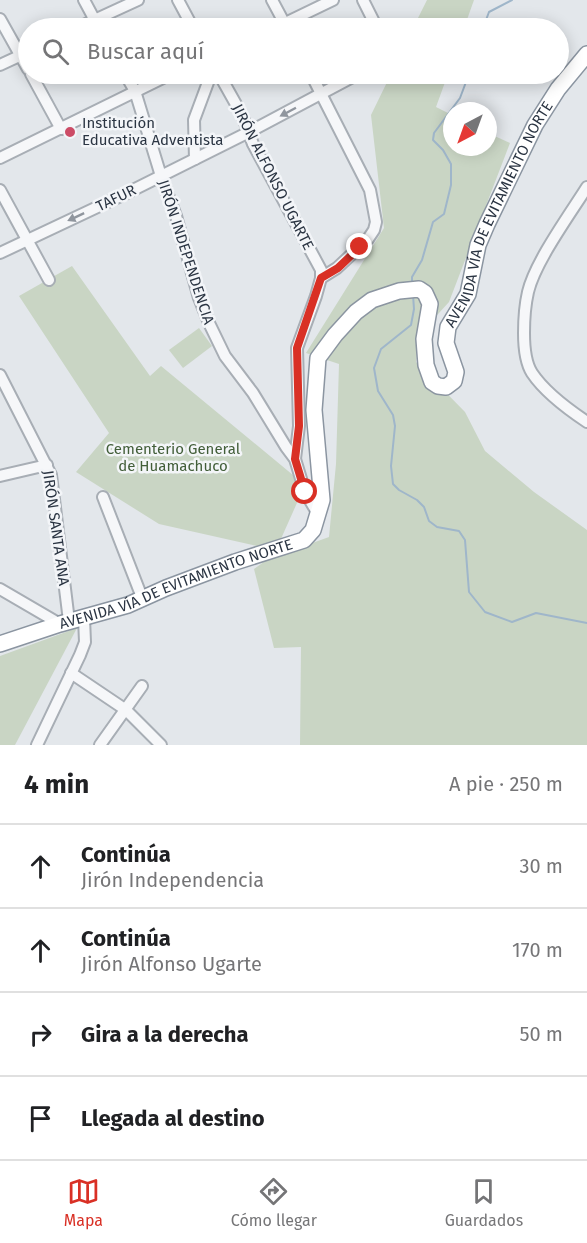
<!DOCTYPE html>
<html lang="es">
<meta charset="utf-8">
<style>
:root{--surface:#fff;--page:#f6f6f6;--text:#202124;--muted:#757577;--line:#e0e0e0;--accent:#d93025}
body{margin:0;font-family:"Fira Sans",sans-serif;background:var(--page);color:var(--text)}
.compass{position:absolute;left:443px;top:102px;width:54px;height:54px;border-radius:50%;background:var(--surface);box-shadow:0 3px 15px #0003;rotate:221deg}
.stop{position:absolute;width:18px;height:18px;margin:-14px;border:4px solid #d93025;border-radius:50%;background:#fff}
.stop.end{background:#d93025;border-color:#fff;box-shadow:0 2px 6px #0008}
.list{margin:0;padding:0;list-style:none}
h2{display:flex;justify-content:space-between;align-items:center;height:78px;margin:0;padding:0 24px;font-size:26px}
h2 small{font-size:20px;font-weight:400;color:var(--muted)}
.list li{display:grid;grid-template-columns:39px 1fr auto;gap:18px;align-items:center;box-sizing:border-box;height:84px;padding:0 24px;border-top:2px solid var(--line)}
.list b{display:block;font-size:22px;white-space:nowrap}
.list p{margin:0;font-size:20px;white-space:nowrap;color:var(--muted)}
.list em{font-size:20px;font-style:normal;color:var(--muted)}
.icon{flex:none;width:33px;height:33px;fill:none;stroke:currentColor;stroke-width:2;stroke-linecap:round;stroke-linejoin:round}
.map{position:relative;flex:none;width:587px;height:745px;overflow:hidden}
.search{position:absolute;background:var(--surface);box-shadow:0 3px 15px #0003;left:18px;right:18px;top:18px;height:66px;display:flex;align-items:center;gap:15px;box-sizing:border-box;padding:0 21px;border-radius:33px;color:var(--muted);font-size:22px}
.sheet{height:414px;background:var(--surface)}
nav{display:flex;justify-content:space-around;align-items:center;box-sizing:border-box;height:84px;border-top:2px solid var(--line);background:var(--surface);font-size:16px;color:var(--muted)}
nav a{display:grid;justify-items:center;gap:3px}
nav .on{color:var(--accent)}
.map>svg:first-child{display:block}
.green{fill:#c9d5c4}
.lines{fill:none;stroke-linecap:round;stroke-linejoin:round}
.stream{stroke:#9fb6ca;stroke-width:2}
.minor-casing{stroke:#a8aeb5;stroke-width:14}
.highway-casing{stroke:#8b95a1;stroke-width:18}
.minor{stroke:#f6f7f9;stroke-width:10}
.highway{stroke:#fff;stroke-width:15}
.oneway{fill:#90969e}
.route{stroke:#d93025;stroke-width:8}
.poi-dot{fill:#cc4c66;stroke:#f3f5f8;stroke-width:2}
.labels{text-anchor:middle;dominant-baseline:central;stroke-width:5;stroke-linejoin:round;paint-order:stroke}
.poi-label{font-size:15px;fill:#2b3543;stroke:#f3f5f8;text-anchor:start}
.street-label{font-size:15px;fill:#2b3543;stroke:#f3f5f8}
.park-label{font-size:15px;fill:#425e39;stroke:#f3f5f8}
</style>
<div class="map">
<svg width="587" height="745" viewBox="0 0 587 745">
<rect width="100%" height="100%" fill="#e3e7eb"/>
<g class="green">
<polygon points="427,0 474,0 464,28 413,28"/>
<polygon points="391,74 448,74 436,107 452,115 452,147 488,147 488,133 510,143 449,302 418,336 416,362 465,412 485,451 534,492 587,530 587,745 300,745 301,647 274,648 254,569 268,559 329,537 336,464 339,364 306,353 384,228 371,115"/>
<polygon points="72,266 150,376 161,366 305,485 280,541 261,547 159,524 76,472 109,433 19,296"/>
<polygon points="199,328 212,346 183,368 169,350"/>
<polygon points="77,628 15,745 0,745 0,656"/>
</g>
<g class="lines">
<g class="stream">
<polyline points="483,28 489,12 512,0"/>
<polyline points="412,284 412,277 422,260 433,222 444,214 451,185 451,164 443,150 433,140 434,133 460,98 469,74"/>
<polyline points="413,295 414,309 411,325 381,349 374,368 378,391 393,415 395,426 391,466 393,484 399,490 417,500 424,507 429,521 437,527 459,531 465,540 469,592 485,612 512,622 536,613 587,623"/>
</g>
<g class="minor-casing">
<g id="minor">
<polyline points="84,0 99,28"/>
<polyline points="178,0 193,28"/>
<polyline points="272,0 287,28"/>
<polyline points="363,0 377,28"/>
<polyline points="0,19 28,69"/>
<polyline points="77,28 138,0"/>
<polyline points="275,28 333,0"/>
<polyline points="0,65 28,52"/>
<polyline points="31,74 61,129"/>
<polyline points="125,74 135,91 161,176 176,216 199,298 209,323 225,356 253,393 286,447 295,459 305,492 318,514"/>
<polyline points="219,74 242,115 253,144 321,270 321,278 316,296 297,348 299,426 295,459"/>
<polyline points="311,74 370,190 376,222 374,230 368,239 337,268 321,278"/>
<polyline points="0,158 171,74"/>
<polyline points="195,159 194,120 210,77 214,74"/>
<path d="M587 187C570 214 535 262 528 292 525 305 524 319 524 333 524 346 525 362 532 373 544 391 569 410 587 422"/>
<polyline points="0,190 49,280"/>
<polyline points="0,253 125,194 249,132 358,74"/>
<polyline points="0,375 51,475 69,621"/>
<polyline points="0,476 47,465"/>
<polyline points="103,497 143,600"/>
<polyline points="0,589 60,624"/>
<polyline points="71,673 126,710 161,745"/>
<polyline points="37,745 80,655 85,642 84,618"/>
<polyline points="100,745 142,686"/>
</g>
</g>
<g class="highway-casing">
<g id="highway">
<path id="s1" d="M0 644 60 624 128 605 166 588 235 562 304 540 313 530 322 500 314 410 318 358 335 335 356 312 372 300 399 291 419 289 425 293 430 304 424 339 426 365 432 382 438 386 446 387 454 381 456 372 446 343 448 327 468 294 478 245 487 224 535 125 558 89 587 54"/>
</g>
</g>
<use href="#minor" class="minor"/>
<use href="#highway" class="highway"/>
</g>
<defs><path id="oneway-solid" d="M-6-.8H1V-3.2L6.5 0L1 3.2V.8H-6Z" transform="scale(1.5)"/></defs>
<g class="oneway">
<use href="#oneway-solid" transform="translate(288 112) rotate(152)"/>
<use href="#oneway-solid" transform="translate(76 217) rotate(155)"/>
</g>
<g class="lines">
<polyline class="route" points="305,492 295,459 299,426 297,348 321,278 338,268 360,247"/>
</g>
<circle class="poi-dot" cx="70" cy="132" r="6"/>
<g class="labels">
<g class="poi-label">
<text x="82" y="123">Institución<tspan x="82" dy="17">Educativa Adventista</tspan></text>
</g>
<g class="street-label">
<text transform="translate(273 177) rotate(63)">JIRÓN ALFONSO UGARTE</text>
<text transform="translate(116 198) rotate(-26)">TAFUR</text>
<text stroke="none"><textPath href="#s1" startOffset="942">AVENIDA VÍA DE EVITAMIENTO NORTE</textPath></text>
<text transform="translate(186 252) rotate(72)">JIRÓN INDEPENDENCIA</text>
<text transform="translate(56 528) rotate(82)">JIRÓN SANTA ANA</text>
<text stroke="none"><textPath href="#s1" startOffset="186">AVENIDA VÍA DE EVITAMIENTO NORTE</textPath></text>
</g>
<g class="park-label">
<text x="173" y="449">Cementerio General<tspan x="173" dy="17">de Huamachuco</tspan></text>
</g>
</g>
</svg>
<svg class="compass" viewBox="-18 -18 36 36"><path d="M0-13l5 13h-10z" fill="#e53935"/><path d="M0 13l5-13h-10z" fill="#757577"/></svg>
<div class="stop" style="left:305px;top:492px"></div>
<div class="stop end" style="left:360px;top:247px"></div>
<div class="search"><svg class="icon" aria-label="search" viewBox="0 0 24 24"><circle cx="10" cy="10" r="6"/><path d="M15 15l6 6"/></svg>Buscar aquí</div>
</div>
<section class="sheet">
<h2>4 min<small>A pie · 250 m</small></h2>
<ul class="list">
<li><svg class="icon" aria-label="ahead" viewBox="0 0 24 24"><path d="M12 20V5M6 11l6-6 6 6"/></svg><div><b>Continúa</b><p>Jirón Independencia</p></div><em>30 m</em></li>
<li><svg class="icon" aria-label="ahead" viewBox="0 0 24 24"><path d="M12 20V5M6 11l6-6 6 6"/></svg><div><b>Continúa</b><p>Jirón Alfonso Ugarte</p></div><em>170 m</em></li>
<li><svg class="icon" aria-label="right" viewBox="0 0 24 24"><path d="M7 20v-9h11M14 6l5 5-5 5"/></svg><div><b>Gira a la derecha</b></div><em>50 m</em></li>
<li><svg class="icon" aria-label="arrive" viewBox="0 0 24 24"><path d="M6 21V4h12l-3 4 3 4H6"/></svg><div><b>Llegada al destino</b></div></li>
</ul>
</section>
<nav>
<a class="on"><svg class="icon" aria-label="map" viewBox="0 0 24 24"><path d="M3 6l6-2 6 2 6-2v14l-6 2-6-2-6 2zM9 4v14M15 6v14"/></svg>Mapa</a>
<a><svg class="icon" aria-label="directions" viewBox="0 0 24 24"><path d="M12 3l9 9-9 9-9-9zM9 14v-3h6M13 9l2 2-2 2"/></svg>Cómo llegar</a>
<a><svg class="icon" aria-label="saved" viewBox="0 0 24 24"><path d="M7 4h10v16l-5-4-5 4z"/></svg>Guardados</a>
</nav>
